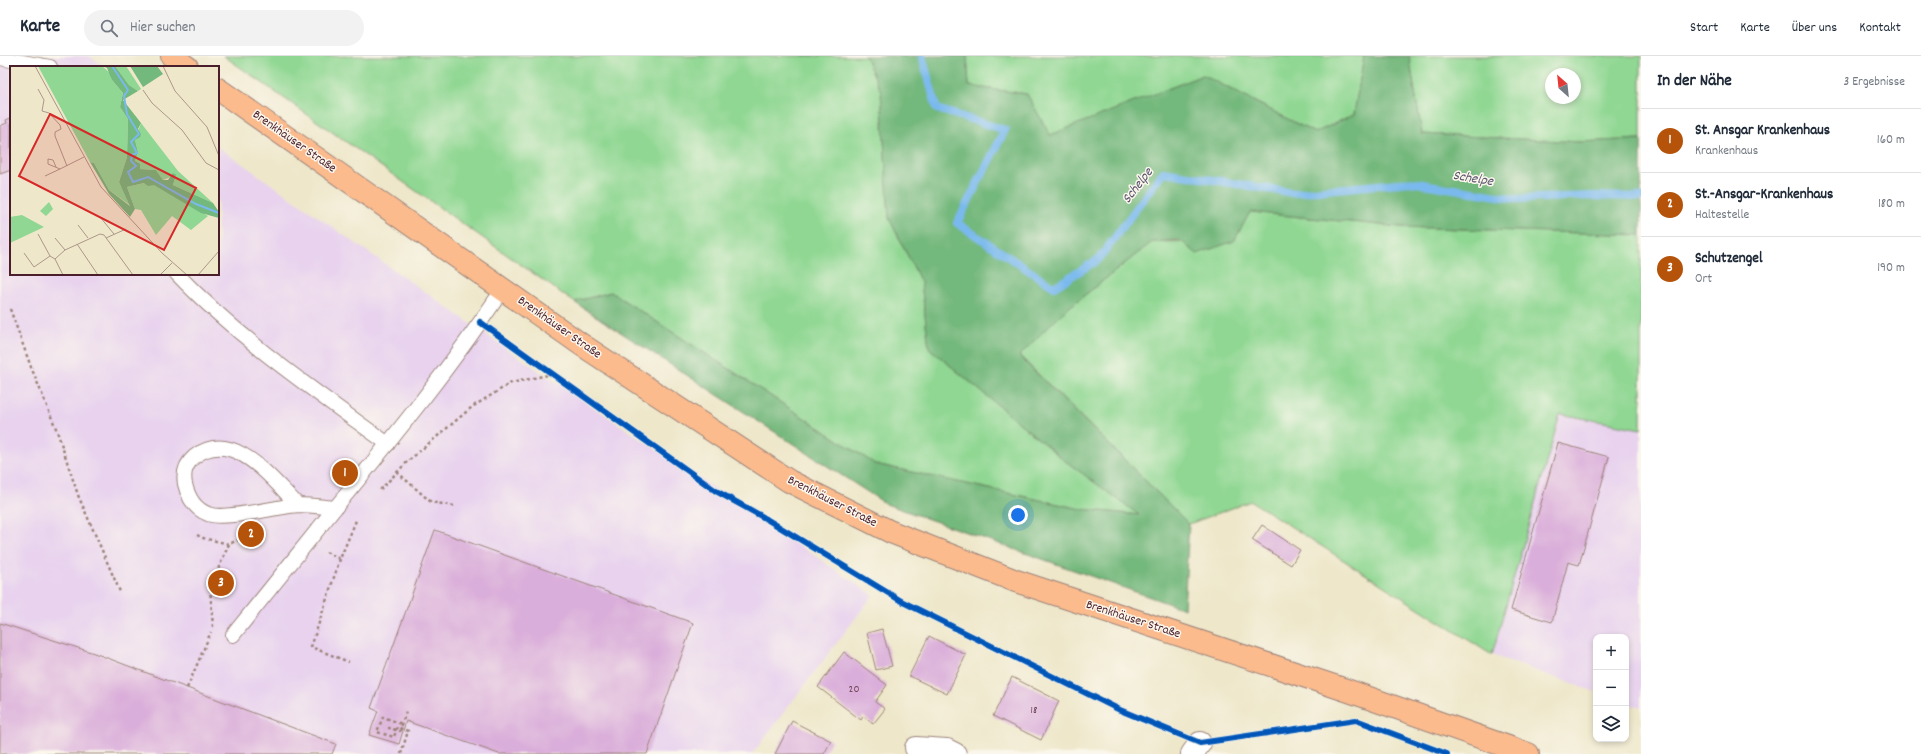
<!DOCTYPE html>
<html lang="de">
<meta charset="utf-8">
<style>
:root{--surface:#fff;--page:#f2f2f3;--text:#1f2937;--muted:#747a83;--line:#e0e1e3;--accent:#b45309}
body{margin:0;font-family:Dekko,sans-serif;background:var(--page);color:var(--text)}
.controls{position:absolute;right:12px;bottom:12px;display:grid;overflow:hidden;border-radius:8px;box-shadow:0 2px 6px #0003}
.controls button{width:36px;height:36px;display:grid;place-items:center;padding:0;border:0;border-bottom:1px solid var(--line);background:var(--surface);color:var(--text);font:20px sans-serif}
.compass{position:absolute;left:1545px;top:12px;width:36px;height:36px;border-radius:50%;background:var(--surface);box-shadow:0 2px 6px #0003;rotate:333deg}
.you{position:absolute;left:1018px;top:459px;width:14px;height:14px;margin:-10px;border:3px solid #fff;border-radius:50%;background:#1a73e8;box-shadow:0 0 0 6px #1a73e833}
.badge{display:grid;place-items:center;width:26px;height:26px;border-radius:50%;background:var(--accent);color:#fff;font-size:13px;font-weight:700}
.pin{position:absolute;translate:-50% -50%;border:2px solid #fff;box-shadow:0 1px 4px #0006}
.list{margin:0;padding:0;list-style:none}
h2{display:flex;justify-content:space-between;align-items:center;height:52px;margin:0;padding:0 16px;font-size:17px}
h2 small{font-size:13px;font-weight:400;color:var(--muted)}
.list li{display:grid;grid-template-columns:26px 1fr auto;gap:12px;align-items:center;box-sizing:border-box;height:64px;padding:0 16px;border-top:1px solid var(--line)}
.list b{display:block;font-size:15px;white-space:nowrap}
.list p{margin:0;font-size:13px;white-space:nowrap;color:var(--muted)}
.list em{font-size:13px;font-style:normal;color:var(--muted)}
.icon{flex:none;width:22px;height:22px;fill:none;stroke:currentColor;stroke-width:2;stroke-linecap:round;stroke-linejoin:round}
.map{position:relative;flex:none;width:1641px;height:698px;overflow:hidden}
header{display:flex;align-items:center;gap:24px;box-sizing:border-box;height:56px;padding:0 20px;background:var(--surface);border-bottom:1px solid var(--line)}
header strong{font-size:19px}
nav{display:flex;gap:22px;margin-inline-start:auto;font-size:14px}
.search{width:280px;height:36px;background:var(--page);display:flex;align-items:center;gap:10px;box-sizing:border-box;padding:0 14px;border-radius:22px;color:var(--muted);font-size:15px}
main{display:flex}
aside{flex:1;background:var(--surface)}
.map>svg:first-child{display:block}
.built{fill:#e8d2ee}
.green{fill:#8fd792;stroke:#6c7b5e;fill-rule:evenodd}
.forest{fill:#73b87c;stroke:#5e6c54}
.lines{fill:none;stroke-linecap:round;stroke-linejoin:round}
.stream{stroke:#7ab9ee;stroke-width:8}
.building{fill:#daaeda}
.lane-casing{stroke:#9c837a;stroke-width:16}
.street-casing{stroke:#9c837a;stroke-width:24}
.primary-casing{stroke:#9c837a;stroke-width:24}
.path{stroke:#9c837a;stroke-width:2.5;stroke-dasharray:3 3;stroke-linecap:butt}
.lane{stroke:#fff;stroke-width:14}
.street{stroke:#fff;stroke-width:22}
.primary{stroke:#fbbb8d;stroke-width:22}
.cycleway-casing{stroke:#fbf7ec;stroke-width:8}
.cycleway{stroke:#0057b8;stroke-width:6}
.labels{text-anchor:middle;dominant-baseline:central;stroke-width:3;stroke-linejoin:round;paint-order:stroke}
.number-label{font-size:11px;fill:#6e4357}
.street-label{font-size:13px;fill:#4a1f2b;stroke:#fbf7ec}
.water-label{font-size:14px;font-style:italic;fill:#5b556f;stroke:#fbf7ec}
.inset-river{fill:none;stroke:#7ab9ee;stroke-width:2}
.inset-road{fill:none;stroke:#ac978a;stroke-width:1}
.view{fill:#d62828;fill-opacity:0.15;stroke:#d62828;stroke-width:2}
.inset-edge{fill:none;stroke:#4a1f2b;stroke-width:2}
</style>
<header>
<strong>Karte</strong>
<div class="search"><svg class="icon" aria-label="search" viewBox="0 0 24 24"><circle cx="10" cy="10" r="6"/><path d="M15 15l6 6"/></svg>Hier suchen</div>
<nav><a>Start</a><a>Karte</a><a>Über uns</a><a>Kontakt</a></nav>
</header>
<main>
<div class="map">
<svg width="1641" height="698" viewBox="0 0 1641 698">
<rect width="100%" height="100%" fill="#fbf7ec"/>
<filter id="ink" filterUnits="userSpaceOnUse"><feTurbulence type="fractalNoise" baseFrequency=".025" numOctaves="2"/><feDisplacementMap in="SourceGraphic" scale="8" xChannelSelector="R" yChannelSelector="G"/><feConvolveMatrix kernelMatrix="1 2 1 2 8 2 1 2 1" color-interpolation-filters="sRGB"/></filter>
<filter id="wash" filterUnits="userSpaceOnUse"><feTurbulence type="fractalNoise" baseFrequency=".012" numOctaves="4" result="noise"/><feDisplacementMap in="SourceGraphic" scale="16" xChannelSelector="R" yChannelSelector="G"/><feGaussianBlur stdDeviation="0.9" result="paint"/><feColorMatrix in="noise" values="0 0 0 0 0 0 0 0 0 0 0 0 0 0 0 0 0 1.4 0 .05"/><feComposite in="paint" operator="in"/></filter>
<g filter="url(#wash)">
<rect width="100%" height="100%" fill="#eee7ca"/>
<g class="built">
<polygon points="0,0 89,0 105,11 11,11 11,218 218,218 218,91 508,294 873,539 752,698 0,698"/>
<polygon points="1560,358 1641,373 1641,652 1626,647 1626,581 1596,581 1596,636 1492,599"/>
</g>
<g class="green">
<polygon points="224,0 865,0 881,35 889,162 921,226 929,292 1064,404 1140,459 1081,453 875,408 611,236 574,246"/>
<polygon points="967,0 1364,0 1354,58 1315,77 1203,19 1050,80 1027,38 969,30"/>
<path d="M1409 0H1641V83L1580 86 1422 78ZM1551 18H1575V42H1551Z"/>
<polygon points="1250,156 1401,171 1641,179 1641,373 1560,358 1492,599 1251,445 1189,468 1019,299 1062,257 1152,186 1234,185"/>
</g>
<polygon class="forest" points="865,0 967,0 969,30 1027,38 1050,79 1203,19 1315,77 1354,58 1364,0 1409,0 1422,78 1580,86 1641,83 1641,179 1401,171 1250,156 1234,185 1197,198 1180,184 1152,186 1062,257 1019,300 1189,468 1184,553 886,448 574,246 611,236 875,408 1081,453 1139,459 1064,404 929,292 921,226 889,162 881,35"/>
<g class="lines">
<polyline class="stream" points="922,0 937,53 1005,74 957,167 1054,231 1099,203 1163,116 1293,137 1410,126 1516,143 1592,140 1641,141"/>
</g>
<g id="blocks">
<g class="building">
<polygon points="11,62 11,114 0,118 0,70 7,67 6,64"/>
<polygon points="1558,387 1609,401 1579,509 1568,506 1552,566 1511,554"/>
<polygon points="1262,469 1300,494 1291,509 1252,484"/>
<polygon points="435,474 693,567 647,698 499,698 406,665 399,688 369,679 378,655 371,652"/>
<polygon points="0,567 94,597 336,688 332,698 0,698"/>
<polygon points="882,573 892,610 876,614 867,577"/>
<polygon points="929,580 966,599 947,638 909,620"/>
<polygon points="844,596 887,629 875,646 885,653 873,668 863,660 861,664 818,631"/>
<polygon points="1012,621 1059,645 1041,684 993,660"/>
<polygon points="792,665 831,685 824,698 775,698"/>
</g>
</g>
</g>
<g filter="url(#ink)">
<use href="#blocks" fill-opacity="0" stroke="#9c837a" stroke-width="1"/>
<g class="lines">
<g class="lane-casing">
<g id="lane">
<polyline points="0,2 50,11"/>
<path d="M177 218C239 283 315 335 388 388"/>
<path d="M298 449C272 424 233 370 194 401 185 409 183 417 185 428 188 441 195 453 208 458 224 465 278 450 299 449 311 449 323 451 335 452 394 381 452 309 503 233"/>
<polyline points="233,579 335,452"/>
</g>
</g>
<g class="street-casing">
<g id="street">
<polyline points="916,692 947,694 955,698"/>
<polyline points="1192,698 1200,687"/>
</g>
</g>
<g class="primary-casing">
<g id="primary">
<polyline points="172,0 187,11"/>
<polyline points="218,33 582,289 789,425 891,476 1016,525 1349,635 1528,698"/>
</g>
</g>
<g class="path">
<polyline points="10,253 31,311 57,375 78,439 121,538"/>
<polyline points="397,416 431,446 454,450"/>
<polyline points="380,434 407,406 472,351 511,327 552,318"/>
<polyline points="197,479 203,482 229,488 245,481"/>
<polyline points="326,496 340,503 357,462"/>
<polyline points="340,503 311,591 349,606"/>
<polyline points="213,571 210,532 229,488"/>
<polyline points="187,632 211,576"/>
<polyline points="396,674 389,672 400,675 406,655"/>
<polyline points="401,698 408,675 397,671 394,681 377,676 383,661 402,668"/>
</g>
<use href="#lane" class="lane"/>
<use href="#street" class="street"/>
<use href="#primary" class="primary"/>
<g class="cycleway-casing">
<polyline id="cycleway" points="480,266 716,435 763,461 903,546 1120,654 1200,687 1356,664 1447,698"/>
</g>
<use href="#cycleway" class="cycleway"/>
</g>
</g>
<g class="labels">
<g class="number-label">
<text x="854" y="634">20</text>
<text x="1034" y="655">18</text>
</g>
<g class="street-label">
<text transform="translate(294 86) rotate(35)">Brenkhäuser Straße</text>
<text transform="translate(559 272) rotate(35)">Brenkhäuser Straße</text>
<text transform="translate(832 446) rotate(27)">Brenkhäuser Straße</text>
<text transform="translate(1133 564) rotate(18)">Brenkhäuser Straße</text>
</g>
<g class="water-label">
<text transform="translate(1473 123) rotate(9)">Schelpe</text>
<text transform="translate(1138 130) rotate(-52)">Schelpe</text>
</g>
</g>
<g transform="translate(10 10)">
<rect width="209" height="209" fill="#eee7ca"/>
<path d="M28 0H92L101 8 102 14 113 27 110 41 118 53 117 91 109 116 121 140 99 124 84 97 80 96ZM105 0H116L131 23 128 25 119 19ZM131 57 168 105 203 137 163 119 166 109 153 114 146 104 130 103 125 95 128 86 125 74ZM134 117 144 118 198 150 181 164 162 150 146 169 131 144 125 143 117 121ZM39 136 43 143 36 150 30 145ZM12 149 34 161 0 177V151Z" fill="#8fd792"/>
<path d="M92 0H105L119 19 128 25 113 34 131 57 128 63 131 68 130 71 125 74 128 86 125 95 130 98V103L146 104 153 114H158L163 107 166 109 163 119 203 137 209 146V152L191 147 144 119 138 120 134 117 117 121 125 143 120 151 99 128 80 96 84 97 99 124 120 140 109 116 117 91 118 53 110 41 113 27 102 14 97 2ZM120 0H147L153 8 133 21Z" fill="#73b87c"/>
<path class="inset-river" d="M102 0 118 24 114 30 117 48 129 68 121 76 127 87 122 89 121 95 126 100 118 106 123 116 138 111 186 138 209 147"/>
<path class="inset-road" d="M25 0 91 121 152 187 177 209M153 0 165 25 197 61 209 90M28 23 34 34 32 45 39 47 50 59 51 63 45 66V70L57 100M133 24 142 37 172 64 196 97 209 104M46 101 43 94 38 93V98L50 103 74 91M35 110 50 103M90 151 104 168M68 159 78 172M28 168 40 190M45 172 55 184M96 172 116 163M67 178 88 209M14 187 24 201 40 190 45 193 53 209M45 193 55 184 90 168 94 169 123 209M150 209 162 197M188 209 209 185"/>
<path class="view" d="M40 48 186 122 154 184 9 110Z"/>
<rect width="209" height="209" class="inset-edge"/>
</g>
</svg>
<div class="controls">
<button>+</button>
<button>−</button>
<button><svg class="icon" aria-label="layers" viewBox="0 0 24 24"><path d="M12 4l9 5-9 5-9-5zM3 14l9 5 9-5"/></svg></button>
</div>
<svg class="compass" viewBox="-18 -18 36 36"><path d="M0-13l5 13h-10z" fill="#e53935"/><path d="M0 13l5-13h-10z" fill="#747a83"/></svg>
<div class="you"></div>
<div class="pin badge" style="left:345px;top:417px">1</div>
<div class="pin badge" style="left:251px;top:478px">2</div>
<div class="pin badge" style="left:221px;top:527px">3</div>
</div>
<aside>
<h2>In der Nähe<small>3 Ergebnisse</small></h2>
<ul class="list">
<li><span class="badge">1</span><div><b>St. Ansgar Krankenhaus</b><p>Krankenhaus</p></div><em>160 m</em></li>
<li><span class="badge">2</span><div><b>St.-Ansgar-Krankenhaus</b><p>Haltestelle</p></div><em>180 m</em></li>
<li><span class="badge">3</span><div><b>Schutzengel</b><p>Ort</p></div><em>190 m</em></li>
</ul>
</aside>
</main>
